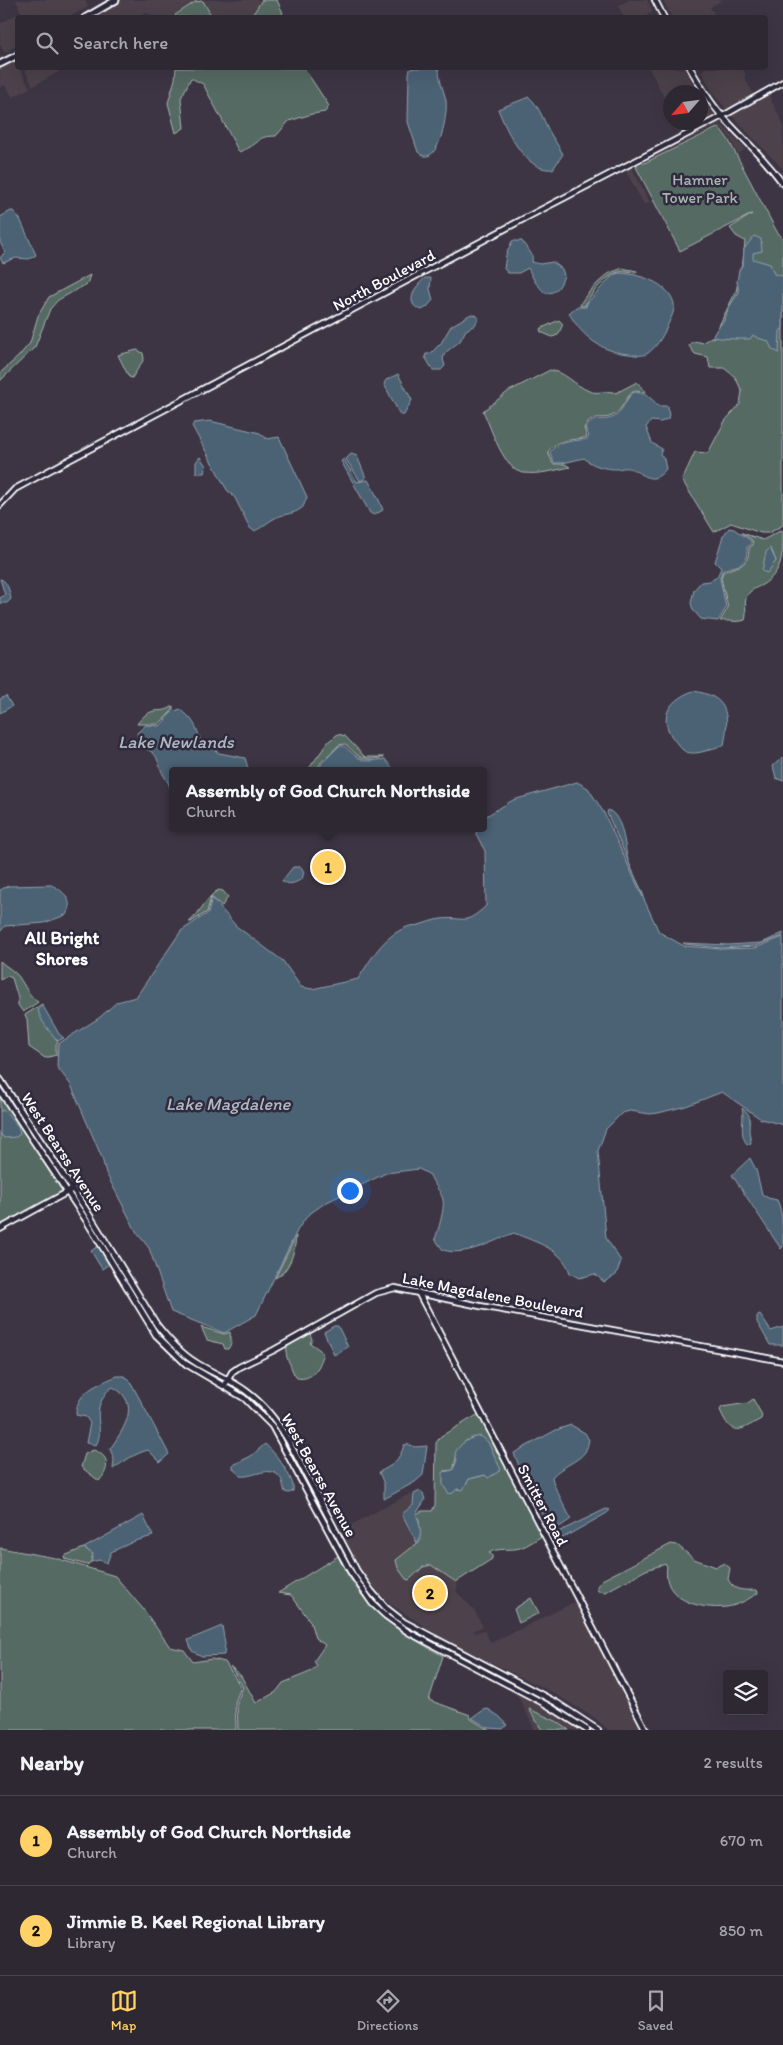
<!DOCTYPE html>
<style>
:root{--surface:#2e2833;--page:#36303b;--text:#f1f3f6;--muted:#a7a6ac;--line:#49444e;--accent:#ffd166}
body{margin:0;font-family:Itim,sans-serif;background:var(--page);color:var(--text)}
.controls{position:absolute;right:15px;bottom:15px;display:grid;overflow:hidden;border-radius:5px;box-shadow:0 5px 20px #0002}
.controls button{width:45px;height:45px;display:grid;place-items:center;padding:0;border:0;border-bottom:1px solid var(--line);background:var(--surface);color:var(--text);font:25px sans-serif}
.compass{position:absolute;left:663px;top:85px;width:45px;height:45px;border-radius:50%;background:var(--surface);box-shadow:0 5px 20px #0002;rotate:242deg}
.you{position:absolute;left:349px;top:1190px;width:18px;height:18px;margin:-12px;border:4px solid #fff;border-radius:50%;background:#1a73e8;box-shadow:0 0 0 8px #1a73e833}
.badge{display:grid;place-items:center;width:32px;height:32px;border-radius:50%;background:var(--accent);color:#111;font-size:16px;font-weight:700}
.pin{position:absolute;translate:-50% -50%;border:2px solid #fff;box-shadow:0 1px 5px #0006}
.popup{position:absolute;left:169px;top:767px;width:318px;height:65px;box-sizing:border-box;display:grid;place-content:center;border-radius:5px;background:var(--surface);filter:drop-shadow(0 1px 4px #0005);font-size:16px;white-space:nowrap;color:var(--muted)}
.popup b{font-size:19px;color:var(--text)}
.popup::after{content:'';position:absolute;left:50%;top:100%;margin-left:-10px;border:10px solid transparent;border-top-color:var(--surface)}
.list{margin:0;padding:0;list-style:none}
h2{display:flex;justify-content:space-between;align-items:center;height:65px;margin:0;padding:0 20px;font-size:21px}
h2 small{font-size:16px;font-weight:400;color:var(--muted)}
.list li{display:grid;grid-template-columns:32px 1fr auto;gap:15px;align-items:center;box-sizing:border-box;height:90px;padding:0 20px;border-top:1px solid var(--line)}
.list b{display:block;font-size:19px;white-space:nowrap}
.list p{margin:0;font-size:16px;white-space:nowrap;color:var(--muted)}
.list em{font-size:16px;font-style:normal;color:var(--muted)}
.icon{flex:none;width:28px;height:28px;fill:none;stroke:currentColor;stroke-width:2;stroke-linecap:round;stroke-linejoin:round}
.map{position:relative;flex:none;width:783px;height:1730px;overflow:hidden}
.search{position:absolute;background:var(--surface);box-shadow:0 5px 20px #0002;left:15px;right:15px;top:15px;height:55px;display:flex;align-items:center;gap:12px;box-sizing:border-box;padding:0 18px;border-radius:5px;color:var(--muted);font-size:19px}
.sheet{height:245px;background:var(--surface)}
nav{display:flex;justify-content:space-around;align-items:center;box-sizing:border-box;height:70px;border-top:1px solid var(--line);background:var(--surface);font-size:14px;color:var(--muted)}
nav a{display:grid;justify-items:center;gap:2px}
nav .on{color:var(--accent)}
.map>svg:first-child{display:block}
.built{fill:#4d434c}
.green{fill:#556a64;stroke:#aab4b2;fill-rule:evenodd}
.water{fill:#4b6275;stroke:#93a1ac}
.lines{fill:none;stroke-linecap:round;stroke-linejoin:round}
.tertiary-casing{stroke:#fff;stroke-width:8}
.secondary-casing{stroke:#fff;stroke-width:8}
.primary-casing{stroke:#fff;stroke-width:9}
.tertiary{stroke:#2f2a3d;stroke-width:4.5}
.secondary{stroke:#2f2a3d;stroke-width:4.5}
.primary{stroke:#2f2a3d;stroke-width:5}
.labels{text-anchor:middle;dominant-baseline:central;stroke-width:5;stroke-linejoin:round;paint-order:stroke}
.park-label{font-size:16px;fill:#aab4b2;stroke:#2f2a3d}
.street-label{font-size:16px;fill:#fff;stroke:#2f2a3d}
.water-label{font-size:18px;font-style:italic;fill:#aeb8c1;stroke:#2f2a3d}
.neighbourhood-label{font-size:18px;font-weight:bold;fill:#fff;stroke:#2f2a3d}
</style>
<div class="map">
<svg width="783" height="1730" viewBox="0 0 783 1730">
<rect width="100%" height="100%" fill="#3d3544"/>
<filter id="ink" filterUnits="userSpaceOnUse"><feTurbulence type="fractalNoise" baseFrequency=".02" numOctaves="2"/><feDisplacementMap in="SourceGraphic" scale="10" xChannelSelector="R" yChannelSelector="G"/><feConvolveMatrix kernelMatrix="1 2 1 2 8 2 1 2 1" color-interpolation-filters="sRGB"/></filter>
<g filter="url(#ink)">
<g class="built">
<polygon points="16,0 85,0 88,7 68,17 18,18 17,45 5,53 0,44 0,24 21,12"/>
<polygon points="123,0 262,0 253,14 239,17 220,17 216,14 211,16 202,1 195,2 181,10 175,14 177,17 157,17 146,13 137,17 90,18"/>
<polygon points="629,0 647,0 653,12 644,17 624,17 618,6"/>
<polygon points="663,0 723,0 710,7 716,17 672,18"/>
<polygon points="15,59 18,68 19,68 30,88 13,97 5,85 0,88 0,68"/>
<polygon points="24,68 60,68 62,70 33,86"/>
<polygon points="649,68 684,68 698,92 670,92 670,109"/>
<polygon points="706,68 742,68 746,74 744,77 754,95 728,111 714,95 701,71"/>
<polygon points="767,92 783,124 783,169 730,114"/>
<polygon points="701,97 715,117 683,134 678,123 700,122"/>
<polygon points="717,120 745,149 738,154 730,138 719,125 635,166 634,163"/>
<polygon points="630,165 650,203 644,204 624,168"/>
<polygon points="411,1493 414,1500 413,1505 404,1512 405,1521 417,1543 396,1560 400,1572 414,1574 423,1567 431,1565 458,1584 456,1591 474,1610 483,1627 474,1630 475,1633 484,1630 491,1643 577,1601 623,1691 621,1692 641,1730 609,1730 595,1718 552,1692 447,1641 392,1605 376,1590 360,1569 340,1531"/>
<polygon points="517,1694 562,1718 581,1730 569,1730 556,1721 530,1709 542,1730 535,1730"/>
</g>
<g class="green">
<polygon points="262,0 277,0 283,13 280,17 239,17 253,14"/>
<polygon points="203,1 211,15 216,14 220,17 177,17 175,15 195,2"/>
<path d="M176 68H304L329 106 325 112 312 114 289 121 276 136C256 137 264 139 250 147 247 149 243 150 239 152L203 84 191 78 181 98 184 128 176 133 168 103 175 79Z"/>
<path d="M719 127 728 139 776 230 783 239V525L769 533H761L731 523 714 532 682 480 695 452 708 453 725 421 740 404 742 391 735 377 724 368H710L708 357 695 354 689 346C691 340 697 341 702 343L711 337 713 338 736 291 743 261 745 241 736 236 730 228 752 214 680 251 636 167Z"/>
<path d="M622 268 637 271 636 273C631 273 625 271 619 272 609 273 588 296 585 306H580C581 298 603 277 610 273 614 271 619 270 622 268Z"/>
<polygon points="90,275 87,284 58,300 50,309 35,347 0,381 0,373 18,357 30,343 38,316 49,297"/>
<polygon points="559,320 563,324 558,335 552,337 541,332 540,329"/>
<polygon points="137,350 143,353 144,359 132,378 129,377 118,355"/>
<path d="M550 370C566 372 574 385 589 391 598 395 608 389 616 393L637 382 646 392 634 391C625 397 622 412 612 416 600 421 594 412 584 428L587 437C574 441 556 438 548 452L553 464H565L570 467C556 470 539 475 524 473 504 472 491 427 483 411L509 391Z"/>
<path d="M780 531 783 532C783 554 783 572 762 585 756 588 750 590 747 596 743 604 748 612 745 620 737 623 729 620 720 621L728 608 721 578 723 572C736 565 749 569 749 548L753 545 752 540 742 533 763 540ZM770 550 772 551 776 561 763 570 765 559Z"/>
<path d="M173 706V710L159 724H137C152 703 161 716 173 706Z"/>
<path d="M338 734 345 736 365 757H384C361 762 362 759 345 744L339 745 321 762 316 771H307L329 741Z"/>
<path d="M219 890 223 891 228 897 222 906 211 897 207 912 191 922H189C200 914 208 894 219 890Z"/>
<path d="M0 961C6 967 14 970 19 977 25 986 29 996 38 1002L23 1012 18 1005V998L12 978 7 976 0 980Z"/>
<polygon points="42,1004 50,1030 58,1041 56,1044 56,1055 45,1058 29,1047 27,1019 25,1015"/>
<polygon points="0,1096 63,1192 0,1227 0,1133 4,1138 3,1110 0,1112"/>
<path d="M296 1236C295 1251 290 1271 275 1278Z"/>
<polygon points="201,1327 224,1334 230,1332 231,1344 228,1349 225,1349 223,1344 207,1340"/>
<path d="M310 1334 312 1339 310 1343 320 1350 323 1356C319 1368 312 1381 297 1378 293 1374 292 1369 290 1364 279 1346 294 1338 310 1334Z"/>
<path d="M753 1399 762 1415 761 1419C739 1431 732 1438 720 1410L722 1407 748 1403Z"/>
<path d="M479 1414 542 1536C535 1540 527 1546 520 1548 510 1551 498 1547 489 1553L492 1555V1559L456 1582 431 1565 423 1567 409 1580 406 1579 398 1568 396 1560 420 1541 419 1520 416 1514 422 1511H432L435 1505 436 1443 441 1436ZM474 1437 485 1475 469 1479 461 1489H457L444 1471 453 1470C456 1462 456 1449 463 1443 465 1441 471 1439 474 1437Z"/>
<path d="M93 1450C110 1455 110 1469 99 1481L81 1467 85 1454Z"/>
<path d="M671 1544 677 1545 694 1559 716 1567 724 1563 730 1568 728 1579C734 1592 744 1590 757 1590L758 1593C749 1599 739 1605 727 1607 700 1610 661 1600 667 1566L665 1564 646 1570 605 1592 598 1591 597 1586 602 1580Z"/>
<polygon points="0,1548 55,1558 115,1576 143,1609 170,1647 184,1650 193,1662 212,1659 225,1662 241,1687 235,1702 236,1730 0,1730"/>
<polygon points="84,1548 93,1554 91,1562 87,1565 65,1559 64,1556"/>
<path d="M338 1556C361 1607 396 1630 443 1656L429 1700 470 1715 471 1719 489 1730H238L237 1702 243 1687 230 1666 241 1676 256 1703 276 1692 283 1683 310 1672 317 1666 314 1661 325 1645 315 1638 310 1621 291 1595 278 1593Z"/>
<polygon points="531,1598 539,1613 519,1623 514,1609"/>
<polygon points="529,1709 556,1721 569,1730 542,1730"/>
</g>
<g class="water">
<path d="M416 68H438C440 72 439 75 440 79 441 85 445 94 446 101 448 114 438 172 418 152L408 122 409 73 410 69Z"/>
<path d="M529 97C538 105 543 118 548 129 552 137 558 145 563 154L553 169C526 173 506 130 498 109Z"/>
<polygon points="11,211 13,211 20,219 36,255 29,259 16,258 3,263 0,258 5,252 0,242 0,217"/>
<path d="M754 236 761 239 762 251 753 253V259L770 264 774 274 783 276V328L780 331 779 353 772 349 768 341 758 338 753 335 750 339C737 339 725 339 712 337L719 326 724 321 729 307 739 292 737 282 739 270 743 264 744 249Z"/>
<path d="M512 241H522C526 249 534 252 532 262L540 264 553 262 562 269 564 275C561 285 557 294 545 293L535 282 528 268 519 273H508L504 269 506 255Z"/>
<path d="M618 273C637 273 670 283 674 304 675 308 672 317 669 322 665 332 658 346 648 353 642 357 635 355 629 354 602 352 582 337 569 313L576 307H586L587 303 611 277Z"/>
<path d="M425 278H431L430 289 433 300 427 307 422 310C403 305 415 286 425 278Z"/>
<polygon points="471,314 476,315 479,318 475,325 466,330 460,341 445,353 443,359 445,366 441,370 433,370 425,357 426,354 430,354 441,343 451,326"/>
<polygon points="398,374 412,400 404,415 400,415 384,384 386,380"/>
<path d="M634 392C644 392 653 399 658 406H668L669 418 661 422 651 421 646 427 652 443 662 449 660 454 664 459 666 469C650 489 642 470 628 468 625 467 620 469 617 469 604 469 593 466 584 458L563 463H554L550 452C557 441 575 441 587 439L589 436 585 428C596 414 602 423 614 417 623 412 625 398 634 392Z"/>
<path d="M210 421 260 433 267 439 279 437 307 497 303 507C295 514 289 513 280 516 270 519 263 528 254 531L250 528 235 498 227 490 192 426 194 423Z"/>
<polygon points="351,454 357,456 366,478 360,481 346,459"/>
<polygon points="200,457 206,466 204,473 196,473 196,462"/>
<polygon points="344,459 357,482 368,480 379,500 383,510 374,515 370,513 341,461"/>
<path d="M729 528 734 529 751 541V545L747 547C748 570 735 563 722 571L720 578 726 608 718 621 701 619 693 610 691 603 694 590 701 582 710 581 717 577 721 568 715 562 723 536Z"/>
<polygon points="770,548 776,561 767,573 762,571 766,552"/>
<path d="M0 579C7 580 10 592 11 599L7 603H0V598L5 595Z"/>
<path d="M693 691C728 696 730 714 724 745 712 748 698 756 686 752 682 750 678 745 675 741 657 719 668 700 693 691Z"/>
<polygon points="6,696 12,706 0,713 0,699"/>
<path d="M180 709C192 718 197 726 200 740L219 753 245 758 248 768 252 771H173V793H171C169 782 168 783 163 774 155 759 161 754 141 747L137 733 146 725 160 726 171 713Z"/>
<path d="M339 746H344C362 761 361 763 385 759L395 771H318L322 763Z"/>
<polygon points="783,757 783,781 776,778 773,766"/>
<path d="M577 782 588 788 604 813 659 932 684 946 721 949 755 948 783 937V1125L761 1119 722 1092 686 1106 658 1113 650 1114 630 1111 622 1113 606 1129 598 1151 606 1238 621 1261 616 1275 604 1282 595 1274 579 1278 570 1273C563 1249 535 1242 514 1233 492 1241 467 1257 443 1250L435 1239C438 1231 445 1208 443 1200 441 1191 433 1184 430 1175L419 1169 386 1173 325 1203 308 1215 298 1229 256 1315 224 1333 171 1312 149 1248 137 1233 106 1173 102 1158 71 1085 57 1067 58 1044 99 1018 117 1002 136 997 181 931 208 913 212 898 236 926 283 961 301 987 312 989 358 979C372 958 382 937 407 927 411 925 415 926 419 925 426 923 432 920 441 919 465 916 463 927 486 906L485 851 476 834 477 828H483V818L513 800Z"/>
<path d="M608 810C624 817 624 845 628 860 632 873 640 884 644 897L607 813Z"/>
<path d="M293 867H301L304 872 302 879C295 883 289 886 282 881Z"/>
<path d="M51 885C59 888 71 897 69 907 69 910 67 913 66 915L44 923 5 926 0 932V890L8 886Z"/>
<polygon points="783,933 783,936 755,946 721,948 685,944 683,943 728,945 762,943"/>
<path d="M43 1006 59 1034 64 1038 58 1041C50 1032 41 1022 38 1010Z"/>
<path d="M742 1108C753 1116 749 1119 749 1130 749 1134 751 1139 751 1143L748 1145C738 1135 745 1120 742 1108Z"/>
<polygon points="3,1110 18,1126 20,1134 16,1137 4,1138 0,1133 0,1112"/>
<path d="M750 1158 756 1170 762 1194 768 1198 777 1200C783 1212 783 1232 783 1247L781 1249 732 1175Z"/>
<polygon points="98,1246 109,1264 102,1269 91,1251"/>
<polygon points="760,1315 771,1331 783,1327 783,1345 770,1345 757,1322 757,1316"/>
<polygon points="334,1326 338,1326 348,1347 334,1355 324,1332"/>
<path d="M117 1376H124L129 1379 169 1454 160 1462 148 1450C134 1454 124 1461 113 1469L114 1459 110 1449C124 1429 142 1403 113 1387 107 1390 106 1393 103 1398 92 1415 105 1430 96 1445L86 1443 90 1423 86 1417 76 1415C76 1391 99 1384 117 1376Z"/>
<path d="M571 1425 585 1433 589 1440C588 1444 587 1449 585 1452 577 1463 561 1466 552 1477L554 1485 571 1519 561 1526 553 1527C538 1516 521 1471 514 1453L556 1430Z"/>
<path d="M481 1436 488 1442 501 1470 488 1478 485 1475 469 1479 463 1490 457 1489 453 1493 449 1494 443 1485V1472L453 1470 457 1460 455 1453C460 1443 470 1437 481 1436Z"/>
<path d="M265 1444C274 1451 296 1480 293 1491L289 1493 285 1492C283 1487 283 1480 279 1476 268 1465 253 1478 240 1476L233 1468V1465L251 1456Z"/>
<path d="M408 1444 415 1447 427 1446 423 1475 415 1482 384 1499V1484L379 1472C392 1466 400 1460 404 1445Z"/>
<path d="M420 1491 423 1493 425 1500 416 1514C420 1522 423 1536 417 1543L402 1514 413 1505 414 1494Z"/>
<polygon points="606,1509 610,1510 607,1513 561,1539 556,1536 558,1532"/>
<polygon points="143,1515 153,1536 135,1541 111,1552 107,1563 99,1560 91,1562 93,1554 84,1548"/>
<polygon points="222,1626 225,1644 224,1655 202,1656 192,1651 188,1640"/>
<polygon points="488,1709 500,1717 507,1725 503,1729 489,1728 472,1718 484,1710"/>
</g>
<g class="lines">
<g class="tertiary-casing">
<g id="tertiary">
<polyline points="0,505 15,489 52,469 531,215 730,112 783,82"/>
<polyline points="0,1229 73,1189"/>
<polyline points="418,1292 646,1730"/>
<polyline points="225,1385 232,1372 239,1367 274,1350 376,1293 395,1288 480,1306 783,1361"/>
</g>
</g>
<g class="secondary-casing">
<g id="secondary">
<polyline points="655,0 664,18"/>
<path d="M690 68C700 85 709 102 723 117 743 139 766 159 783 184"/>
<path d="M0 1079 87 1211 157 1325C168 1339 180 1353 195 1362 212 1373 230 1379 246 1391 264 1404 277 1421 288 1440L357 1571 372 1592 386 1608 404 1622 557 1703 598 1730"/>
<polyline points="0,1091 86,1220 156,1335 186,1364 244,1398 272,1426 350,1571 372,1603 386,1616 408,1632 549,1706 587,1730"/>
</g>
</g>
<g class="primary-casing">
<g id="primary">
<polyline points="85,18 116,0"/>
<polyline points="0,64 18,55"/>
</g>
</g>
<use href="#tertiary" class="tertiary"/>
<use href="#secondary" class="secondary"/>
<use href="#primary" class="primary"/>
</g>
</g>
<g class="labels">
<g class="park-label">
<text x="700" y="179">Hamner<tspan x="700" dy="18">Tower Park</tspan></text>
</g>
<g class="street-label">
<text transform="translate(384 280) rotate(-28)">North Boulevard</text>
<text transform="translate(63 1152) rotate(57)">West Bearss Avenue</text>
<text transform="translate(493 1295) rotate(11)">Lake Magdalene Boulevard</text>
<text transform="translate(319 1475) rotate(61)">West Bearss Avenue</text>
<text transform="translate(543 1505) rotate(62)">Smitter Road</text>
</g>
<g class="water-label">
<text x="176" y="742">Lake Newlands</text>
<text x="228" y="1104">Lake Magdalene</text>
</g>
<g class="neighbourhood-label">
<text x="62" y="938">All Bright<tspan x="62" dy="21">Shores</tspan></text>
</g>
</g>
</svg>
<div class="controls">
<button><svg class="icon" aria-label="layers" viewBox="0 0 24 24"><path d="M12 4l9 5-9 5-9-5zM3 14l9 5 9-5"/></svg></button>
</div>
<svg class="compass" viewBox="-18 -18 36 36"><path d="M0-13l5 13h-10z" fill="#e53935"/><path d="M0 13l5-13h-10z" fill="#a7a6ac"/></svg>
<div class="you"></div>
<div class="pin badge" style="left:328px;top:867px">1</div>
<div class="popup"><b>Assembly of God Church Northside</b>Church</div>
<div class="pin badge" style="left:430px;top:1593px">2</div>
<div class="search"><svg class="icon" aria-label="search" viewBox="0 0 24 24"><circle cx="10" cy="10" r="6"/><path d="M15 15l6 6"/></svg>Search here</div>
</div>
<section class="sheet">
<h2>Nearby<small>2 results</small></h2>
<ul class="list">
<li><span class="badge">1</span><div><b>Assembly of God Church Northside</b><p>Church</p></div><em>670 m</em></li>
<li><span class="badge">2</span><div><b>Jimmie B. Keel Regional Library</b><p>Library</p></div><em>850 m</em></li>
</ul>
</section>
<nav>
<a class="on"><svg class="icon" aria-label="map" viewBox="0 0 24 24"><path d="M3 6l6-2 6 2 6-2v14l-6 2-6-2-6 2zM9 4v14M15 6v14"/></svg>Map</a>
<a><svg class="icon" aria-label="directions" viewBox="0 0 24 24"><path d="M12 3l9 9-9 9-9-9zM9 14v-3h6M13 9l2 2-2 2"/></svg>Directions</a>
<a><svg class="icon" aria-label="saved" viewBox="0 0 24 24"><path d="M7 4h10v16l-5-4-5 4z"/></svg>Saved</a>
</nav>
